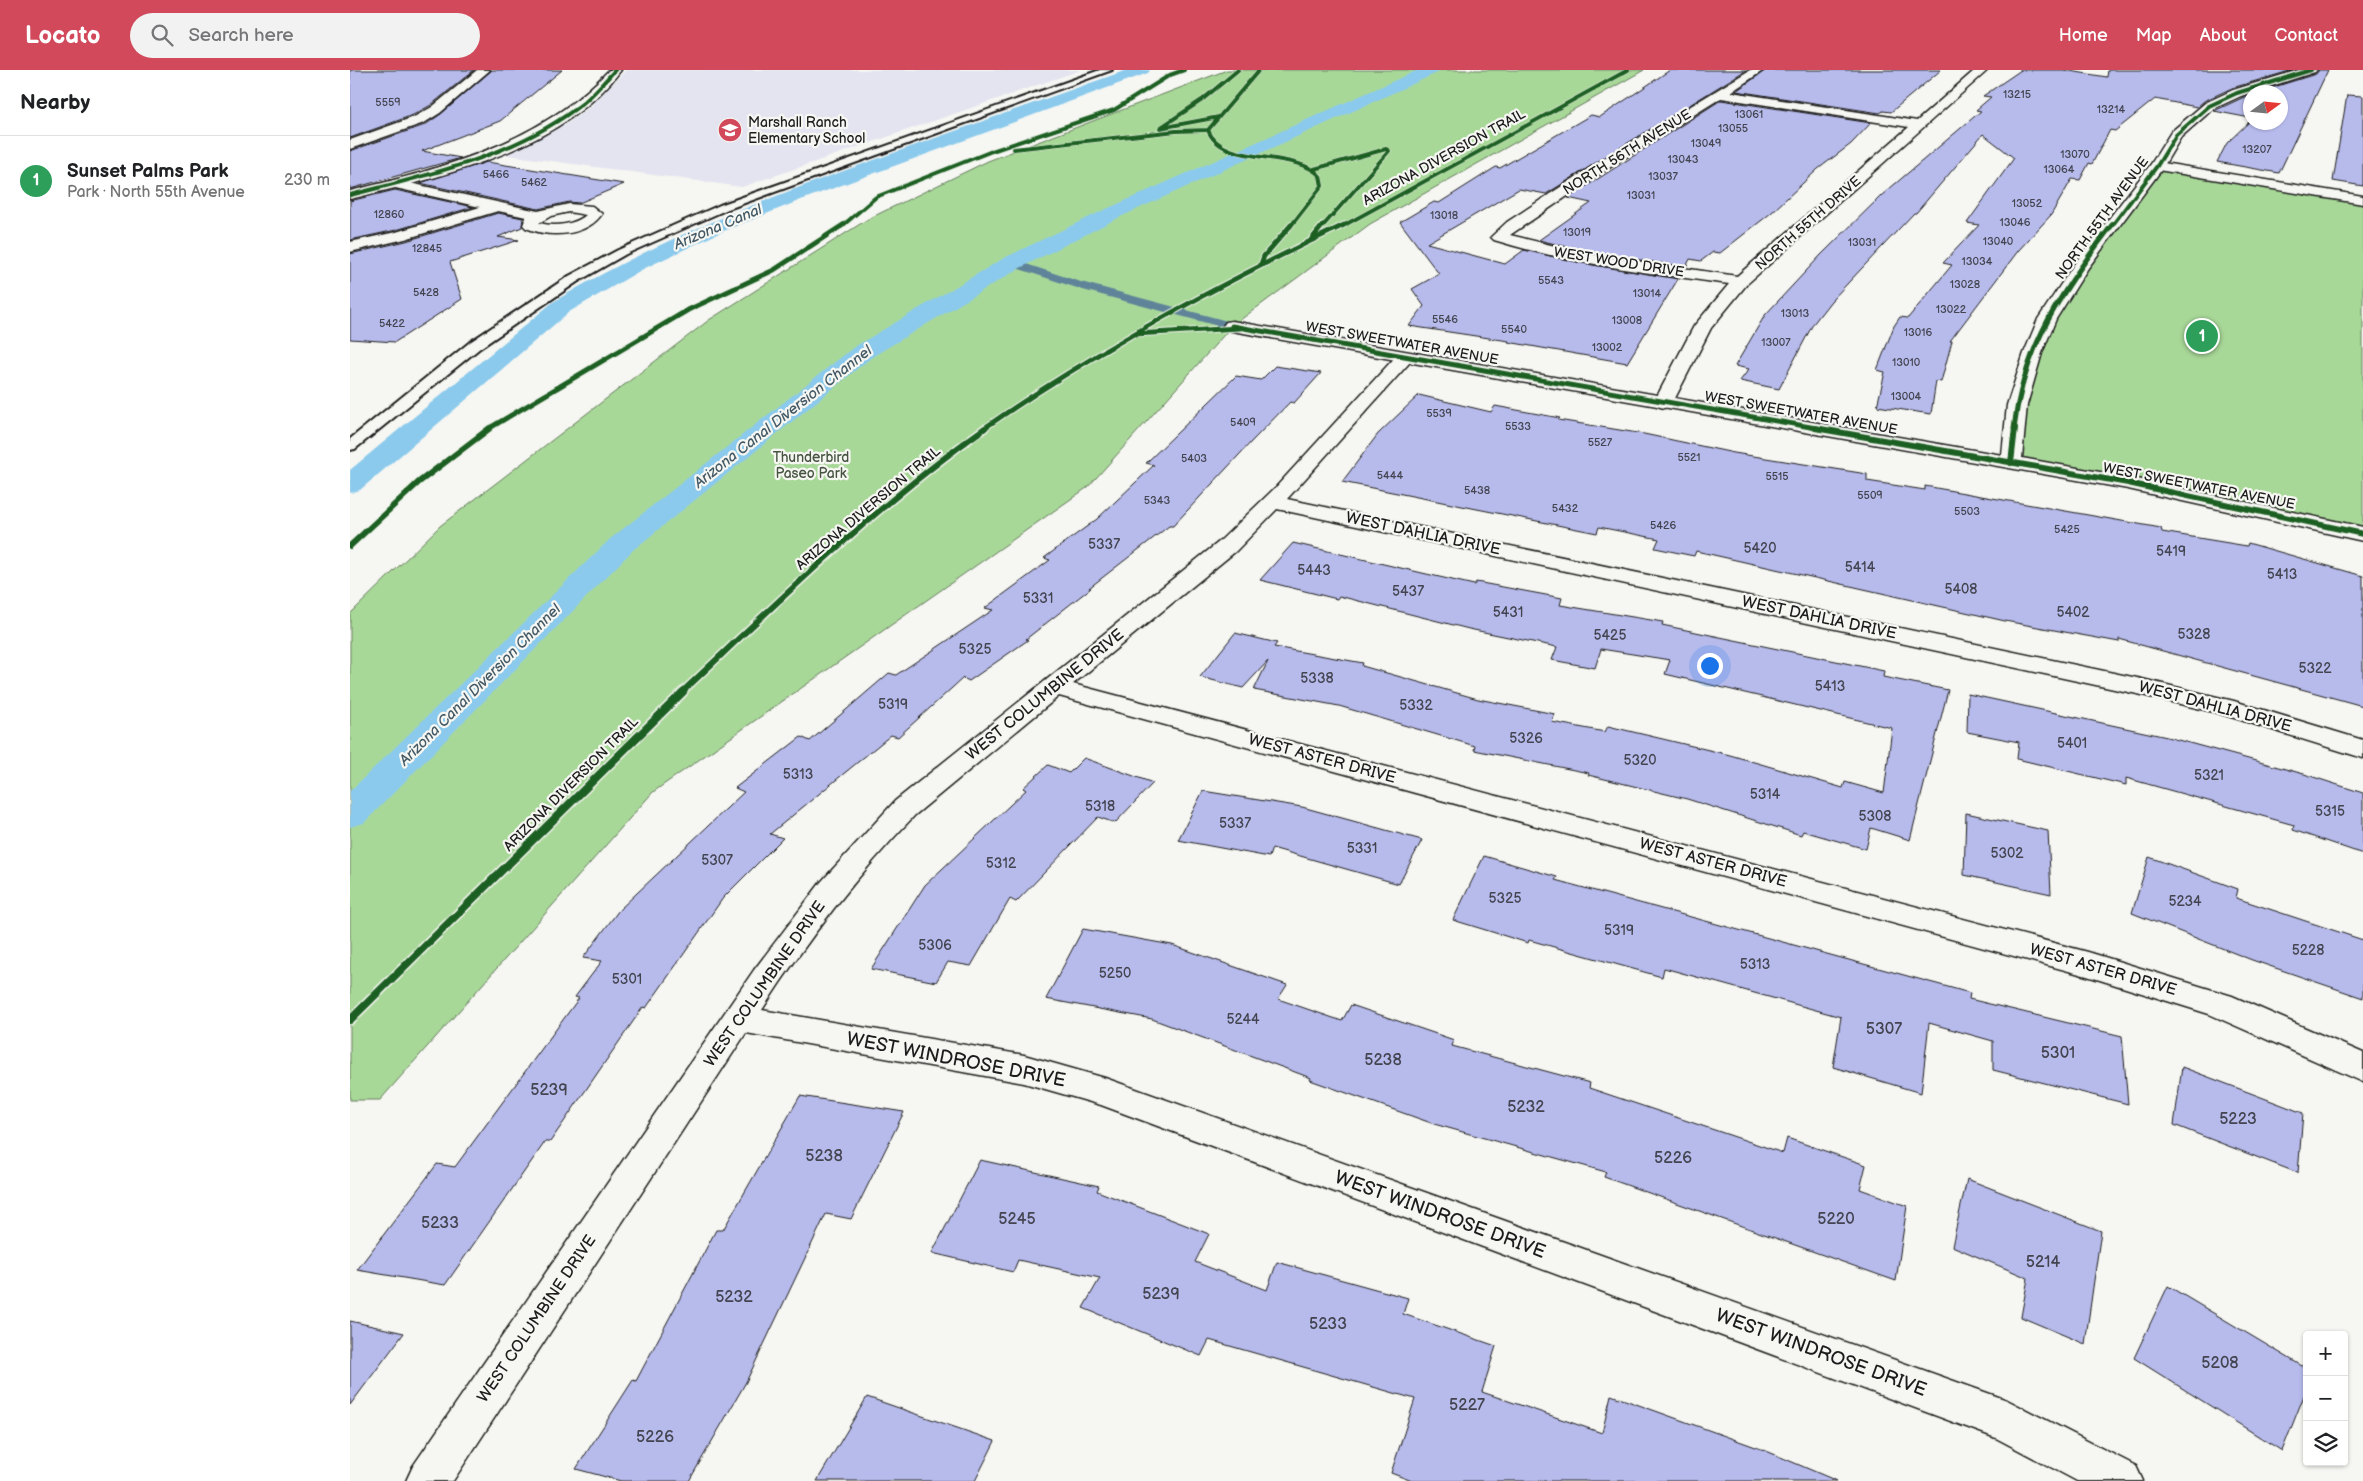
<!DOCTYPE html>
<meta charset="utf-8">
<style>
:root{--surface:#fff;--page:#f2f2f2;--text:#202124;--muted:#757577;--line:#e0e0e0;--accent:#d1495b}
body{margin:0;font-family:"Balsamiq Sans",sans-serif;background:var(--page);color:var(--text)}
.controls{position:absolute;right:15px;bottom:15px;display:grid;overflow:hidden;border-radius:5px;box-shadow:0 1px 4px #0004}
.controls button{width:45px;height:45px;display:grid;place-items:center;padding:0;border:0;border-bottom:1px solid var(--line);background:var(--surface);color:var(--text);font:25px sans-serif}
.compass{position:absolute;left:1893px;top:15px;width:45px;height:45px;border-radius:50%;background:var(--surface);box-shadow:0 1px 4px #0004;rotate:75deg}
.you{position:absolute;left:1359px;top:595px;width:18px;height:18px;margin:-12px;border:4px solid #fff;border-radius:50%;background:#1a73e8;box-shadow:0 0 0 8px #1a73e833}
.badge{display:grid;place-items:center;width:32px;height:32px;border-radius:50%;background:var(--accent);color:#fff;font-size:16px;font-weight:700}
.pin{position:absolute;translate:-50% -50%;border:2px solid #fff;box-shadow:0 1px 5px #0006}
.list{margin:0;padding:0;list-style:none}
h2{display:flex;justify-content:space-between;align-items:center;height:65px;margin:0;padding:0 20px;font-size:21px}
h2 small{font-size:16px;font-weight:400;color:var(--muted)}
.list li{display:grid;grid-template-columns:32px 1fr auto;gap:15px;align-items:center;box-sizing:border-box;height:90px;padding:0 20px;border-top:1px solid var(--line)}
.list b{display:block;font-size:19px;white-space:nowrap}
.list p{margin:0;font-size:16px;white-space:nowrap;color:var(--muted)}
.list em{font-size:16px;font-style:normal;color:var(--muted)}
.icon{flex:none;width:28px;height:28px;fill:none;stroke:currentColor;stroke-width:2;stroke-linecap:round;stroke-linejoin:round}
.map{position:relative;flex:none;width:2013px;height:1411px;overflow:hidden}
header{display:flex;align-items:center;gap:30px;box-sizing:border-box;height:70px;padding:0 25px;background:var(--accent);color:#fff}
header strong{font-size:24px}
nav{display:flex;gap:28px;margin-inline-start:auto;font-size:18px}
.search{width:350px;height:45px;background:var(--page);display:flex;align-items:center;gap:12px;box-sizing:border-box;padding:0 18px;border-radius:28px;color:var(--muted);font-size:19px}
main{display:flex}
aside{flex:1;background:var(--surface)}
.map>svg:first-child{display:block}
.built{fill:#e3e4f0}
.green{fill:#a8d898;stroke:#627a5a}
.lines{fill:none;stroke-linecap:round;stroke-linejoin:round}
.stream{stroke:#5f8499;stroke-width:7}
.canal{fill:#8bcaec;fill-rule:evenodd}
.building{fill:#b7bbec;stroke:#1c1c1c}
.lane-casing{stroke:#1c1c1c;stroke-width:4}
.street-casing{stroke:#1c1c1c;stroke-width:3}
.secondary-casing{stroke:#1c1c1c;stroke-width:3}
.lane{fill:#f6f6f2;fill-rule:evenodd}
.street{fill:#f6f6f2;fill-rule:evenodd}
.secondary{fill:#f6f6f2;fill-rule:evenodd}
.cycleway-far3-casing{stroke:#f6f6f2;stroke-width:5}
.cycleway-far2-casing{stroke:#f6f6f2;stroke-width:7}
.cycleway-far1-casing{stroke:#f6f6f2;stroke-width:9}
.cycleway-casing{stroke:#f6f6f2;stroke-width:11}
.cycleway-far3{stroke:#1b5e20;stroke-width:4}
.cycleway-far2{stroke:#1b5e20;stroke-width:5}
.cycleway-far1{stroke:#1b5e20;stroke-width:6}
.cycleway{stroke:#1b5e20;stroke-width:8}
.labels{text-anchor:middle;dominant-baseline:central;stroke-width:4.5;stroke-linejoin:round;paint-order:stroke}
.far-number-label{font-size:11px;fill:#434450}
.far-poi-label{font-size:14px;fill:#1c1c1c;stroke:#f6f6f2;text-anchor:start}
.far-street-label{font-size:14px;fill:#1c1c1c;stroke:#f6f6f2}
.far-park-label{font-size:14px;fill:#465441;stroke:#f6f6f2}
.number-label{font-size:14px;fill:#434450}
.far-water-label{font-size:15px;font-style:italic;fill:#435965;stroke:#f6f6f2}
.street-label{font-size:16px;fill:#1c1c1c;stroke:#f6f6f2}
.near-number-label{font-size:16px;fill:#434450}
.near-street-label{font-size:19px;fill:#1c1c1c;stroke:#f6f6f2}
</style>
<header>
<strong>Locato</strong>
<div class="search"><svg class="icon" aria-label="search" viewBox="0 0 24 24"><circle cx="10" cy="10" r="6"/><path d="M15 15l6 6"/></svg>Search here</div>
<nav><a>Home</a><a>Map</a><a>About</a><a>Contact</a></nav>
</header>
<main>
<aside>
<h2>Nearby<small></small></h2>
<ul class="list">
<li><span class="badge" style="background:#2e9e5b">1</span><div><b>Sunset Palms Park</b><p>Park · North 55th Avenue</p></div><em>230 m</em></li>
</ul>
</aside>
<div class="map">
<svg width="2013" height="1411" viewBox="0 0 2013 1411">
<rect width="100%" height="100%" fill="#f6f6f2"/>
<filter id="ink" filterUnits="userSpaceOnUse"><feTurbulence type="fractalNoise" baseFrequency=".02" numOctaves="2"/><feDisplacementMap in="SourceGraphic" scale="10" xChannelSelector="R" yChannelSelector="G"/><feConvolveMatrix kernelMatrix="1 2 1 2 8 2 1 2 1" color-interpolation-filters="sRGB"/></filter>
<g filter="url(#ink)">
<polygon class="built" points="276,0 731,0 392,117 151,84 215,55 241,36"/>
<g class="green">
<polygon points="877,0 1294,0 1020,154 882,256 738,417 303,722 30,1030 0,1030 0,544 90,456 359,250 518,149 638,91"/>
<polygon points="1807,96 2013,130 2013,464 1661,393 1697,249"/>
</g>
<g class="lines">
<polyline class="stream" points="662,193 732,216 882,256"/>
<g class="canal">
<path d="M777 0H800L798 3 451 130 371 162 293 199 219 242 10 420 0 423V400L203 232C307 169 420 127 535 86 615 57 696 29 777 0Z"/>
<polygon points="1068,0 1089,0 1087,3 768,148 670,198 522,287 282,481 14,753 0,757 0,721 260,469 504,277 654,188 754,140"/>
</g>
</g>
<g class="building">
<polygon points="0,0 124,0 81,35 63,45 0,68"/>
<polygon points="142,0 212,0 150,51 72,81 111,88 0,119 0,81 75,55 91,44"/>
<polygon points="1320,0 1396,0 1196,124 1169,119 1077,173 1155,194 1174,180 1231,193 1328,209 1277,293 1158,272 1159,271 1059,256 1074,236 1062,219 1089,204 1050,152 1084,132 1089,133 1146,97 1150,98 1241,45 1250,47"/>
<polygon points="1416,0 1591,0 1541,42 1533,41 1530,43 1386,21"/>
<polygon points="1671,0 1713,0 1757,7 1758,0 1943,0 1882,18 1854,31 1847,37 1805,29 1765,61 1760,60 1742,94 1739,93 1730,110 1722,109 1701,145 1668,181 1600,271 1602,271 1591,312 1586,311 1581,344 1527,336 1535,302 1527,300 1544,256 1550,247 1558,248 1602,195 1593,193 1629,155 1617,153 1664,88 1633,64 1566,143 1564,143 1481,231 1463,254 1429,319 1390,311 1399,299 1385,296 1415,245 1471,185 1532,125 1631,41 1626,40 1641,27 1633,26"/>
<polygon points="1969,0 1978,0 1929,103 1867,92 1877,73 1900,51 1930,52 1930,22 1908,22 1966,4"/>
<polygon points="1900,25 1900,48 1864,41 1892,28"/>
<polygon points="1997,25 2013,26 2013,116 1983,111"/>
<polygon points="1371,30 1521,53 1501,74 1468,99 1421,143 1370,183 1363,182 1351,191 1340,189 1336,197 1238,182 1189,170 1241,133 1218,128"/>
<polygon points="137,92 274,114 229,133 219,132 188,139 70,113"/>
<polygon points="45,120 123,137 46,160 0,170 0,131"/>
<polygon points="148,143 173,148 172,157 148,167 169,170 100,192 112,229 45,272 0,269 0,184 56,171"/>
<polygon points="925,296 971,303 944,333 940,332 902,371 823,456 819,456 739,518 741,518 676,569 678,570 619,611 613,608 548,667 541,665 420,764 433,768 373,828 296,938 293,937 200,1072 195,1072 95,1215 7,1200 87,1094 105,1097 229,928 225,927 252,891 233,888 269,840 394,722 385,718 451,667 460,671 539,603 546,605 643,540 635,538 700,490 694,488 747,449 804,395 796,393 886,306 911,310"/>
<polygon points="1069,325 1141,342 1145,336 1210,348 1208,350 1294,364 1384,383 1517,404 1517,411 1575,420 1575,416 1811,458 1812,462 1897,476 1898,473 2013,506 2013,636 1769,569 1769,572 1655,551 1346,481 1344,486 1305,478 1309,469 1249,457 1247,463 992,412 1028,364"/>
<polygon points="943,473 1124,515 1126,512 1212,528 1210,535 1313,552 1312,555 1534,601 1533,607 1598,620 1560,770 1521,758 1516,779 1453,761 1451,765 1337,729 1238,705 1239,703 1124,680 1125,676 989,636 904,620 918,591 893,618 850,607 885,563 927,573 924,577 1013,593 1012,596 1128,629 1205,644 1202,652 1255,662 1258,656 1380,685 1493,718 1495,712 1534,723 1542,658 1315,604 1320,590 1251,579 1245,598 1202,590 1207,577 1119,559 989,526 987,529 910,510"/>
<polygon points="1618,624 1817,667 1954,704 2013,723 2013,784 1943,760 1944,755 1776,708 1776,715 1667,689 1669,672 1617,662"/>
<polygon points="734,688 803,713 765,753 748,747 666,832 660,829 621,896 598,892 586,912 521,899 575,815 676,720 673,718 698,695 719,703"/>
<polygon points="853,721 952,737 1072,770 1049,814 922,778 919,787 828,770"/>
<polygon points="1616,743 1698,761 1701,824 1614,805"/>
<polygon points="1134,786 1207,807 1205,810 1620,923 1619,929 1772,966 1778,1034 1643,1000 1643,971 1579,953 1571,1023 1483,997 1491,947 1314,898 1312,907 1179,870 1178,873 1103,850"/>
<polygon points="1799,787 1888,819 1886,828 2013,870 2013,928 1902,890 1782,843"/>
<polygon points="733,859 822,875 937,915 928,929 992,951 1001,935 1104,970 1102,976 1240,1013 1239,1018 1433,1083 1437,1068 1516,1095 1510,1119 1557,1136 1546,1211 1254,1107 1256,1102 1084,1054 960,1010 961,1008 802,949 696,929"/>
<polygon points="1832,997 1953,1043 1948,1103 1824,1055"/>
<polygon points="450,1026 554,1042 501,1149 476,1144 396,1312 339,1411 271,1411 226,1399 283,1310 286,1311 366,1160 373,1160"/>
<polygon points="630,1090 749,1116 747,1121 859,1164 845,1192 917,1220 927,1192 1058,1228 1053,1244 1146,1276 1132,1322 1252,1363 1261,1325 1414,1380 1487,1411 1062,1411 1041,1403 1065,1329 859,1270 851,1286 733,1238 750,1208 668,1190 663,1202 582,1183"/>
<polygon points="1617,1109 1751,1161 1735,1274 1671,1247 1678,1208 1602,1176"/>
<polygon points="1818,1216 1957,1299 1957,1318 1932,1381 1784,1288"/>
<polygon points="0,1251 54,1263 0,1335"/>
<polygon points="517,1327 645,1371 625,1411 467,1411"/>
</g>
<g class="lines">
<g class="lane-casing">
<polygon id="lane" points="750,0 762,0 378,139 276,184 227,212 130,278 5,379 0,380 0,369 120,272 219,206 268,180 370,135"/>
</g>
<g class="street-casing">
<g id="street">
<polygon points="127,0 140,0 90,43 74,53 0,79 0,70 64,47 82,37"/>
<path d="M1400 0H1414L1381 22 1567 51 1625 0H1638L1397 214 1361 258 1321 336 1314 338 1307 336 1304 332 1344 256 1379 214C1300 203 1221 194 1144 170L1141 167 1157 152 1252 90ZM1371 28 1559 57 1387 206 1238 184 1160 165 1262 96Z"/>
<polygon points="1807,92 2013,126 2013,134 1802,99 1800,96"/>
<path d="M46 110 188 141 219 134 242 136 252 144C236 167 200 168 176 158L173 155 176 147 148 141 55 169 0 182V172L46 162 130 137 41 117 39 114 41 111ZM219 142 236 145C224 155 205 157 189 153L201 146Z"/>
<path d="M1055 282 1061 283 1064 287 1061 291 937 429 1792 609 1884 631 2013 670V688L1868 643 1792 625 927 439 886 481 723 614 1738 882 1882 926 2013 983V1012L1859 944 1737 906 709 626 565 745C507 805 457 870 412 940L674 985 755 1008 1657 1330 1786 1396 1793 1411H1727L1646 1368 751 1035 674 1013 396 963 103 1411H56L63 1396 404 900 471 812 545 731 870 471 926 417 1049 283Z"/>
</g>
</g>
<g class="secondary-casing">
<g id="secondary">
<path d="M259 0H271C212 80 91 107 0 129V121C93 98 191 73 259 0Z"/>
<polygon points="1949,0 1967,0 1965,2 1891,26 1863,39 1831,67 1812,99 1738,198 1706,249 1692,283 1677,335 1672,388 1778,407 2013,457 2013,471 1778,419 882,261 876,260 873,256 876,252 882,251 1652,385 1657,335 1674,283 1688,249 1725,193 1801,94 1821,62 1855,33 1883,20"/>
</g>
</g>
<use href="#lane" class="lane"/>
<use href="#street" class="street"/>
<use href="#secondary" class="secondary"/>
<g class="cycleway-far3-casing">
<g id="cycleway-far3">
<polyline points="869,47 810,58 852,30 888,0"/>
<path d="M858 60C872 97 946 79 970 106L972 116 940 157"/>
<polyline points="664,79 826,61 858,60 909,0"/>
<polyline points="964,99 1036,79 1039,81 972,157"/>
<path d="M0 125C80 105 168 85 233 33 245 23 255 11 265 0"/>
<polyline points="491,157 526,127 642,81 764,40 820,5 834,0"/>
<polyline points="991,157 1278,0"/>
<polyline points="1761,157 1807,96 1826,65 1859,36 1887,23 1961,0"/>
</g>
</g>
<g class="cycleway-far2-casing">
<g id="cycleway-far2">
<polyline points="961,170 973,155"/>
<polyline points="911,194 914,186 941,155"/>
<polyline points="882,256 1472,359"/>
<polyline points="785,264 890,258"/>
<polyline points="138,359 338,240 424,200 493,155"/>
<path d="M633 359C746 280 869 214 994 155"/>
<path d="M1664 359C1673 277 1713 219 1762 155"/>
</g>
</g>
<g class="cycleway-far1-casing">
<g id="cycleway-far1">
<polyline points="1465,358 1778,413 2013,464"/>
<polyline points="1661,393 1665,358"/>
<polyline points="0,476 69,412 140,358"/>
<path d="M331 623C429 531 525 436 635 358"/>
</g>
</g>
<g class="cycleway-casing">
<polyline id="cycleway" points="0,950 333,622"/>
</g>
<use href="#cycleway-far3" class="cycleway-far3"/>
<use href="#cycleway-far2" class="cycleway-far2"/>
<use href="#cycleway-far1" class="cycleway-far1"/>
<use href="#cycleway" class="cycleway"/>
</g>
</g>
<defs>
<g id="school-disc" transform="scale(1.25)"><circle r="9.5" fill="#d1495b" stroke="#f6f6f2"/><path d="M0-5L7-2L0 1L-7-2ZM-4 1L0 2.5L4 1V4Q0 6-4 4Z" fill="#fff"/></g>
</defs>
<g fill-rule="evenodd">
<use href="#school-disc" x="380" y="60"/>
</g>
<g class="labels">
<g class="far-number-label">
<text x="1667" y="24">13215</text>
<text x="38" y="32">5559</text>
<text x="1761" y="39">13214</text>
<text x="1399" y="44">13061</text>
<text x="1383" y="58">13055</text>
<text x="1356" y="73">13049</text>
<text x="1907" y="79">13207</text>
<text x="1725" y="84">13070</text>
<text x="1333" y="89">13043</text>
<text x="1709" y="99">13064</text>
<text x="146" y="104">5466</text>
<text x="1313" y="106">13037</text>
<text x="184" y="112">5462</text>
<text x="1291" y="125">13031</text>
<text x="1677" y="133">13052</text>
<text x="39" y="144">12860</text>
<text x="1094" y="145">13018</text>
<text x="1665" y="152">13046</text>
<text x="1227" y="162">13019</text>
<text x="1648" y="171">13040</text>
<text x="1512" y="172">13031</text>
<text x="77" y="178">12845</text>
<text x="1627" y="191">13034</text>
<text x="1201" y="210">5543</text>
<text x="1615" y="214">13028</text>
<text x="76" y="222">5428</text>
<text x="1297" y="223">13014</text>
<text x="1601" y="239">13022</text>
<text x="1445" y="243">13013</text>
<text x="1095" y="249">5546</text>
<text x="1277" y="250">13008</text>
<text x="42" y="253">5422</text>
<text x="1164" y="259">5540</text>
<text x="1568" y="262">13016</text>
<text x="1426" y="272">13007</text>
<text x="1257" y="277">13002</text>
<text x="1556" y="292">13010</text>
<text x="1556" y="326">13004</text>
<text x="1089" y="343">5539</text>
<text x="893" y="352">5409</text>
<text x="1168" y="356">5533</text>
<text x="1250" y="372">5527</text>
<text x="1339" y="387">5521</text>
<text x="844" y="388">5403</text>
<text x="1040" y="405">5444</text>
<text x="1427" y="406">5515</text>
<text x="1127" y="420">5438</text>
<text x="1520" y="425">5509</text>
<text x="807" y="430">5343</text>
<text x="1215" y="438">5432</text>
<text x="1617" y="441">5503</text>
<text x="1313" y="455">5426</text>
<text x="1717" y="459">5425</text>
</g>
<g class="far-poi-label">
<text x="398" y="52">Marshall Ranch<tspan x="398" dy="16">Elementary School</tspan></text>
</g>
<g class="far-street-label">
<text transform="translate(1277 82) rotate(-32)">NORTH 56TH AVENUE</text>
<text transform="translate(1094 87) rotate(-29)">ARIZONA DIVERSION TRAIL</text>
<text transform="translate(1752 148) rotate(-54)">NORTH 55TH AVENUE</text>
<text transform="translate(1458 153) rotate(-41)">NORTH 55TH DRIVE</text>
<text transform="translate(1269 192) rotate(9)">WEST WOOD DRIVE</text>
<text transform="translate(1052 273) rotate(10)">WEST SWEETWATER AVENUE</text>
<text transform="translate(1451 343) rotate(10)">WEST SWEETWATER AVENUE</text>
<text transform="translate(1849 416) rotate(11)">WEST SWEETWATER AVENUE</text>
<text transform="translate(518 438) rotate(-40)">ARIZONA DIVERSION TRAIL</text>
<text transform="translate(221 714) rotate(-45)">ARIZONA DIVERSION TRAIL</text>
</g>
<g class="far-park-label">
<text x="461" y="387">Thunderbird<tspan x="461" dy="16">Paseo Park</tspan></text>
</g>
<g class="number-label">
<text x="754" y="474">5337</text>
<text x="1410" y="478">5420</text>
<text x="1821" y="481">5419</text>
<text x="1510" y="497">5414</text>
<text x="964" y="500">5443</text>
<text x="1932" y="504">5413</text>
<text x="1611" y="519">5408</text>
<text x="1058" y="521">5437</text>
<text x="688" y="528">5331</text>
<text x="1158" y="542">5431</text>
<text x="1723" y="542">5402</text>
<text x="1844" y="564">5328</text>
<text x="1260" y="565">5425</text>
<text x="625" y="579">5325</text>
<text x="1965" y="598">5322</text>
<text x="967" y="608">5338</text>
<text x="1480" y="616">5413</text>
<text x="543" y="634">5319</text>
<text x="1066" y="635">5332</text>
<text x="1176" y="668">5326</text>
<text x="1722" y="673">5401</text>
<text x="1290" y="690">5320</text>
<text x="448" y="704">5313</text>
<text x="1859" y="705">5321</text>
<text x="1415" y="724">5314</text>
<text x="750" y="736">5318</text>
<text x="1980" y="741">5315</text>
<text x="1525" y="746">5308</text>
<text x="885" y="753">5337</text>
<text x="1012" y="778">5331</text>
<text x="1657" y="783">5302</text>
<text x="367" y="790">5307</text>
<text x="651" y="793">5312</text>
<text x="1155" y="828">5325</text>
<text x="1835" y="831">5234</text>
<text x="1269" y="860">5319</text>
<text x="585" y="875">5306</text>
<text x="1958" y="880">5228</text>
<text x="1405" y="894">5313</text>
<text x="765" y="903">5250</text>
<text x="277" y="909">5301</text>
<text x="893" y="949">5244</text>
</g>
<g class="far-water-label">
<text transform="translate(368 157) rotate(-23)">Arizona Canal</text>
<text transform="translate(433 347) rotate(-38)">Arizona Canal Diversion Channel</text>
<text transform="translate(130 615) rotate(-45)">Arizona Canal Diversion Channel</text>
</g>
<g class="street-label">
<text transform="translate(1073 464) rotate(12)">WEST DAHLIA DRIVE</text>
<text transform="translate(1469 548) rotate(12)">WEST DAHLIA DRIVE</text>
<text transform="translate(695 625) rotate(-39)">WEST COLUMBINE DRIVE</text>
<text transform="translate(1865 637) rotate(15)">WEST DAHLIA DRIVE</text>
<text transform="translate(972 689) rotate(15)">WEST ASTER DRIVE</text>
<text transform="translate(1363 793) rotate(15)">WEST ASTER DRIVE</text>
<text transform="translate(1753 900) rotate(16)">WEST ASTER DRIVE</text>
<text transform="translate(415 914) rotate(-55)">WEST COLUMBINE DRIVE</text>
<text transform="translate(187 1249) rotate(-56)">WEST COLUMBINE DRIVE</text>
</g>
<g class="near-number-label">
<text x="1534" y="959">5307</text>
<text x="1708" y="983">5301</text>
<text x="1033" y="990">5238</text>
<text x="199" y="1020">5239</text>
<text x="1176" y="1037">5232</text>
<text x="1888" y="1049">5223</text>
<text x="474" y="1086">5238</text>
<text x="1323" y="1088">5226</text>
<text x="667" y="1149">5245</text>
<text x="1486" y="1149">5220</text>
<text x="90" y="1153">5233</text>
<text x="1693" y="1192">5214</text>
<text x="811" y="1224">5239</text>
<text x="384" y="1227">5232</text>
<text x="978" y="1254">5233</text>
<text x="1870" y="1293">5208</text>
<text x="1117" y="1335">5227</text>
<text x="305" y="1367">5226</text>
</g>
<g class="near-street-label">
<text transform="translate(606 990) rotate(11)">WEST WINDROSE DRIVE</text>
<text transform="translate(1090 1145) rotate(20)">WEST WINDROSE DRIVE</text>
<text transform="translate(1471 1283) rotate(20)">WEST WINDROSE DRIVE</text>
</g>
</g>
</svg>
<div class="controls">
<button>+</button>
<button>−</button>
<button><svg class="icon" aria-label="layers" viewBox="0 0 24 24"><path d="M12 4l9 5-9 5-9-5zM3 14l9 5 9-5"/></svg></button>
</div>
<svg class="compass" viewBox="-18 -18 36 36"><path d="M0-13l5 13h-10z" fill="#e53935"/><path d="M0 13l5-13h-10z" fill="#757577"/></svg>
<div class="you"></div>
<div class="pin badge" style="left:1852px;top:266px;background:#2e9e5b">1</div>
</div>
</main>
